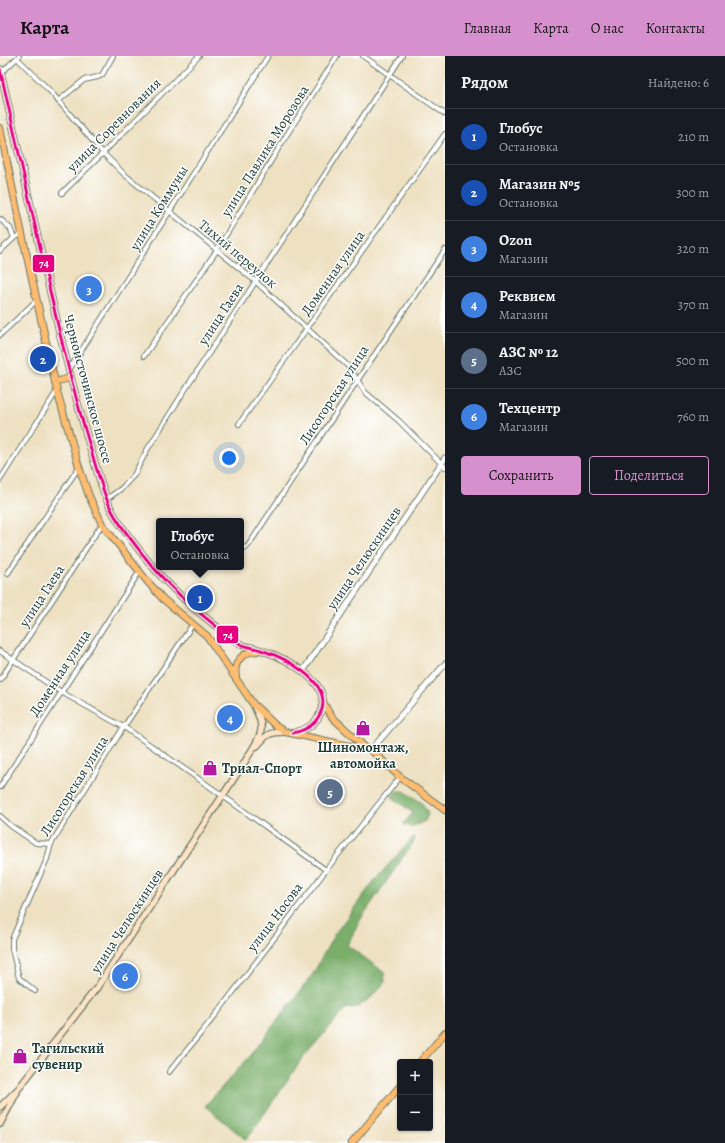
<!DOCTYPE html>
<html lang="ru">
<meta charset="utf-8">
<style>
:root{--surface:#171b24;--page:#242831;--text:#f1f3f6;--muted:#9ea1a6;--line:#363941;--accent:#d690ce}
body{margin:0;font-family:Alegreya,serif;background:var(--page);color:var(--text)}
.controls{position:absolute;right:12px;bottom:12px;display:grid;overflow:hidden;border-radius:4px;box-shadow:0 1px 3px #0004}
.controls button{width:36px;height:36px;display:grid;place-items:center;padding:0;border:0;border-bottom:1px solid var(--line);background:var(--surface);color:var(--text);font:20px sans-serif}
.you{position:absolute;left:229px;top:402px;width:14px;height:14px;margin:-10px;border:3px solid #fff;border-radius:50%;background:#1a73e8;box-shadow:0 0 0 6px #1a73e833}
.badge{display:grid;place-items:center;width:26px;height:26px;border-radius:50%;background:var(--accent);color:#fff;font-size:13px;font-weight:700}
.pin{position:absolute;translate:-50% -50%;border:2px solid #fff;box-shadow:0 1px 4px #0006}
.popup{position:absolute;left:156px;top:462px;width:88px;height:52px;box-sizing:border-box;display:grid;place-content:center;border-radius:4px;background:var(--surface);filter:drop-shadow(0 1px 3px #0005);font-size:13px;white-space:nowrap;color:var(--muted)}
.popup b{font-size:15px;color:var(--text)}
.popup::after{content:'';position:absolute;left:50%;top:100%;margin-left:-8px;border:8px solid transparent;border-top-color:var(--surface)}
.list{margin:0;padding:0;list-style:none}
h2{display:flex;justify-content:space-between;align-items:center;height:52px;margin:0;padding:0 16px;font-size:17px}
h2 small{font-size:13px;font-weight:400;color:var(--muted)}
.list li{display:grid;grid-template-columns:26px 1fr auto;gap:12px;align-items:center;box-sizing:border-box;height:56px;padding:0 16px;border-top:1px solid var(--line)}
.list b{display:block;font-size:15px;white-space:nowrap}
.list p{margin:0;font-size:13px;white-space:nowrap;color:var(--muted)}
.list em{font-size:13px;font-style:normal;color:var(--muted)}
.actions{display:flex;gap:8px;padding:12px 16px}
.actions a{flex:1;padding:9px 0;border:1px solid var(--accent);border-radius:4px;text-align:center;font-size:14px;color:var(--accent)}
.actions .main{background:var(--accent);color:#111}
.map{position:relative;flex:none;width:445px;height:1087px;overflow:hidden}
header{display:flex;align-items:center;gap:24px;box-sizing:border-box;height:56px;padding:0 20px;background:var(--accent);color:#111}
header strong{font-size:19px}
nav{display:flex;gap:22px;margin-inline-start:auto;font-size:14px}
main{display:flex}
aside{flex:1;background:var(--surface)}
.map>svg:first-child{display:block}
.forest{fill:#7aae6a;stroke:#4c764f}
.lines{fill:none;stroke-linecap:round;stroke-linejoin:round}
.minor-casing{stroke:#677666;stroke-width:6}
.tertiary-casing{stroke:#677666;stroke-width:7}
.secondary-casing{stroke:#677666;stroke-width:8}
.primary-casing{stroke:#677666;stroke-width:8}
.minor{stroke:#fff;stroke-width:4}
.tertiary{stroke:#fff;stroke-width:5}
.secondary{stroke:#fee4c6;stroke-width:5.5}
.primary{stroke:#fdbc70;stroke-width:6}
.bus-1-casing{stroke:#fff;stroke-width:6}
.bus-1{stroke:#e5007d;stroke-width:3}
.labels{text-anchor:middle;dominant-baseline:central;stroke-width:3;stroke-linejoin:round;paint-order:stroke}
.street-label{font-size:14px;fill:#1f3d34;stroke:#fff}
.poi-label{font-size:14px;font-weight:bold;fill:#1f3d34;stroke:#fff;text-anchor:start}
.line-badge{stroke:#fff;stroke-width:1.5}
.badge-label{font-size:11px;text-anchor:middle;font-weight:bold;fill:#fff}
</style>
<header>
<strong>Карта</strong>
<nav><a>Главная</a><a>Карта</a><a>О нас</a><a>Контакты</a></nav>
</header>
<main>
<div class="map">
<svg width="445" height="1087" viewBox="0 0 445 1087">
<rect width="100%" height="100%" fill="#fff"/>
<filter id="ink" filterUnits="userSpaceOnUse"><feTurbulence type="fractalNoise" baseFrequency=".025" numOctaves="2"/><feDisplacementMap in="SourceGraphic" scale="8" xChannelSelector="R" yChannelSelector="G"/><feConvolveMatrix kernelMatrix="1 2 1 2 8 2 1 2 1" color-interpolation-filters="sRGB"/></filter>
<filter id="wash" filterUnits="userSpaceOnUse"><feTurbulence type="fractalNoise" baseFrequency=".012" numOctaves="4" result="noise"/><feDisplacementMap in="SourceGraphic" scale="16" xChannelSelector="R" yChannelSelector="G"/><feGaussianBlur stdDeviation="0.9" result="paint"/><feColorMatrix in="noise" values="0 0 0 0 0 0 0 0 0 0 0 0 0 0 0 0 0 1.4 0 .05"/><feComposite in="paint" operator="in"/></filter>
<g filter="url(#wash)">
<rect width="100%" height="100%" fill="#eee1c2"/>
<g class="forest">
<polygon points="396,735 404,735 422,747 428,758 425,765 411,771 403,768 413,757 392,741"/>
<polygon points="414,780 415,784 362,861 347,889 384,916 385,926 371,942 357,951 345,953 303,1002 246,1084 205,1050 251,999 313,918 334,879 374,825"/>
</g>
</g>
<g filter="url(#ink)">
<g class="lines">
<g class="minor-casing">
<g id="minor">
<polyline points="363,0 445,58"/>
<polyline points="17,2 50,35 103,97 124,118 255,225 349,311 365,336 399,365 445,411"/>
<polyline points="1,17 19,0"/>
<polyline points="58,45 84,24 98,21 102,19 113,0"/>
<polyline points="62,137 103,97 199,0"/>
<polyline points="0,163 10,172 14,182"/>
<polyline points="0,195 14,182 22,178"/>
<polyline points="0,279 37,244"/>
<polyline points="144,300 217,194 286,80 337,0"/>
<polyline points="69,314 268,0"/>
<polyline points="239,368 445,78"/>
<polyline points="0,424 57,335"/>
<polyline points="107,443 122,432 134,419 147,394 183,337 402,0"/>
<polyline points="241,490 246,492 248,490 357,325 445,194"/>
<polyline points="8,517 79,411"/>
<polyline points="0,595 61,636 127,673 216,735 326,814"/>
<polyline points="0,624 102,468"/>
<polyline points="0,731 140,515"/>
<polyline points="0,760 11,770 36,787 51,788"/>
<polyline points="35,935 19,922 12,893 12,883 47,803 51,788 123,672 193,568"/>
<polyline points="169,1016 218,956 326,814 400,721"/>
</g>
</g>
<g class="tertiary-casing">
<g id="tertiary">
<polyline points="303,615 445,402"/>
<polyline points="371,694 445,608"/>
</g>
</g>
<g class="secondary-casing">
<g id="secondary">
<path d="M257 690C267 678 269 676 285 676"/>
<path d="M0 1051 19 1032 98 930 246 704C258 683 268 676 255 652"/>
<polyline points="0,1068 17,1036"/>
</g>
</g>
<g class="primary-casing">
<g id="primary">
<path d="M0 13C20 101 39 190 60 278 69 315 78 351 89 387 95 408 101 431 110 451 119 469 132 485 144 500 168 531 198 557 229 580 233 583 237 586 242 589 248 591 255 592 261 594 283 601 330 624 322 653 317 668 307 674 293 677"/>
<polyline points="0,72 22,178 57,335 79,411 89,440 102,468 147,525 163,543 207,580 253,648 276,670 285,676 350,690 366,692"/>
<polyline points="55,326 70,322"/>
<path d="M236 620C233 605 243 596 257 595"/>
<polyline points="323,646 329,657 333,662 366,692 371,694 400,721 445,754"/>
<polyline points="420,1006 445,977"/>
<polyline points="352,1087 400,1030"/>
</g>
</g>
<use href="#minor" class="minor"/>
<use href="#tertiary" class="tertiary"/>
<use href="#secondary" class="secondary"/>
<use href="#primary" class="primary"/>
<g class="bus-1-casing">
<path id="bus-1" d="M0 13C20 101 39 190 60 278 69 315 78 351 89 387 95 408 101 431 110 451 119 469 132 485 144 500 168 531 198 557 229 580 233 583 237 586 242 589 248 591 255 592 261 594 283 601 330 624 322 653 317 668 307 674 293 677"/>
</g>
<use href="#bus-1" class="bus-1"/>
</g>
</g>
<defs>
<g id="shop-bare" transform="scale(1.2)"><path d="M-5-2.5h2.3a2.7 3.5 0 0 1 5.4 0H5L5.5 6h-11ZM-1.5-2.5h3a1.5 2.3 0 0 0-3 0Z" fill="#b5179e" stroke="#fff" stroke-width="2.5" paint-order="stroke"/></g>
</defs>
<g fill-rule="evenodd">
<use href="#shop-bare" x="363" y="672"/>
<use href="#shop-bare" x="210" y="712"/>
<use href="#shop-bare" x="20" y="1000"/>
</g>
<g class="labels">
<g class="street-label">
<text transform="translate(114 69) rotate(-45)">улица Соревнования</text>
<text transform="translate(265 95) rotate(-58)">улица Павлика Морозова</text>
<text transform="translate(159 152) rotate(-58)">улица Коммуны</text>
<text transform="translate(238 198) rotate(40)">Тихий переулок</text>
<text transform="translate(333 217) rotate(-55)">Доменная улица</text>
<text transform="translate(221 258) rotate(-57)">улица Гаева</text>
<text transform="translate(88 333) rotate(75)">Черноисточинское шоссе</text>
<text transform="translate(334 339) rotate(-57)">Лисогорская улица</text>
<text transform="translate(364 502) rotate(-56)">улица Челюскинцев</text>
<text transform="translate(42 540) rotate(-57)">улица Гаева</text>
<text transform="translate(60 617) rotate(-57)">Доменная улица</text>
<text transform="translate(74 730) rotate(-58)">Лисогорская улица</text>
<text transform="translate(275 861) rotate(-53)">улица Носова</text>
<text transform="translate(127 865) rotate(-57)">улица Челюскинцев</text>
</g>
<g class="poi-label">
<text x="363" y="691" text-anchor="middle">Шиномонтаж,<tspan x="363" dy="16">автомойка</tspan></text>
<text x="222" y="712">Триал-Спорт</text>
<text x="32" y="992">Тагильский<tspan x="32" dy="16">сувенир</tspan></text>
</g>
</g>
<g class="line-badge">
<rect x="32" y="198" width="23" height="19" rx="4" fill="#e5007d"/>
<rect x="216" y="569" width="23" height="19" rx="4" fill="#e5007d"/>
</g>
<g class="badge-label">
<text x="44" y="211">74</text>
<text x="228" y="583">74</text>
</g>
</svg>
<div class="controls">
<button>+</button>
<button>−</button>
</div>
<div class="you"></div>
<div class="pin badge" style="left:200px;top:542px;background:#1a4fb4">1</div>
<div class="popup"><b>Глобус</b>Остановка</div>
<div class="pin badge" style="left:43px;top:303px;background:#1a4fb4">2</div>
<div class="pin badge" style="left:89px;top:233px;background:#3f7fe0">3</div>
<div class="pin badge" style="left:230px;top:662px;background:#3f7fe0">4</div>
<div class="pin badge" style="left:330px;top:736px;background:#5c6f8a">5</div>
<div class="pin badge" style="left:125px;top:920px;background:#3f7fe0">6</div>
</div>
<aside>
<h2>Рядом<small>Найдено: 6</small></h2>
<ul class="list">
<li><span class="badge" style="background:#1a4fb4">1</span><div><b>Глобус</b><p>Остановка</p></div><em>210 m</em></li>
<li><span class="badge" style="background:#1a4fb4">2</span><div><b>Магазин №5</b><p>Остановка</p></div><em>300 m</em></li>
<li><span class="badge" style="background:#3f7fe0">3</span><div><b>Ozon</b><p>Магазин</p></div><em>320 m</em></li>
<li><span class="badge" style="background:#3f7fe0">4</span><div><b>Реквием</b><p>Магазин</p></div><em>370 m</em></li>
<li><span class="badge" style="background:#5c6f8a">5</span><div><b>АЗС № 12</b><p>АЗС</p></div><em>500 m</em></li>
<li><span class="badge" style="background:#3f7fe0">6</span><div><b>Техцентр</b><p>Магазин</p></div><em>760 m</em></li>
</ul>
<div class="actions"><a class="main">Сохранить</a><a>Поделиться</a></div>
</aside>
</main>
